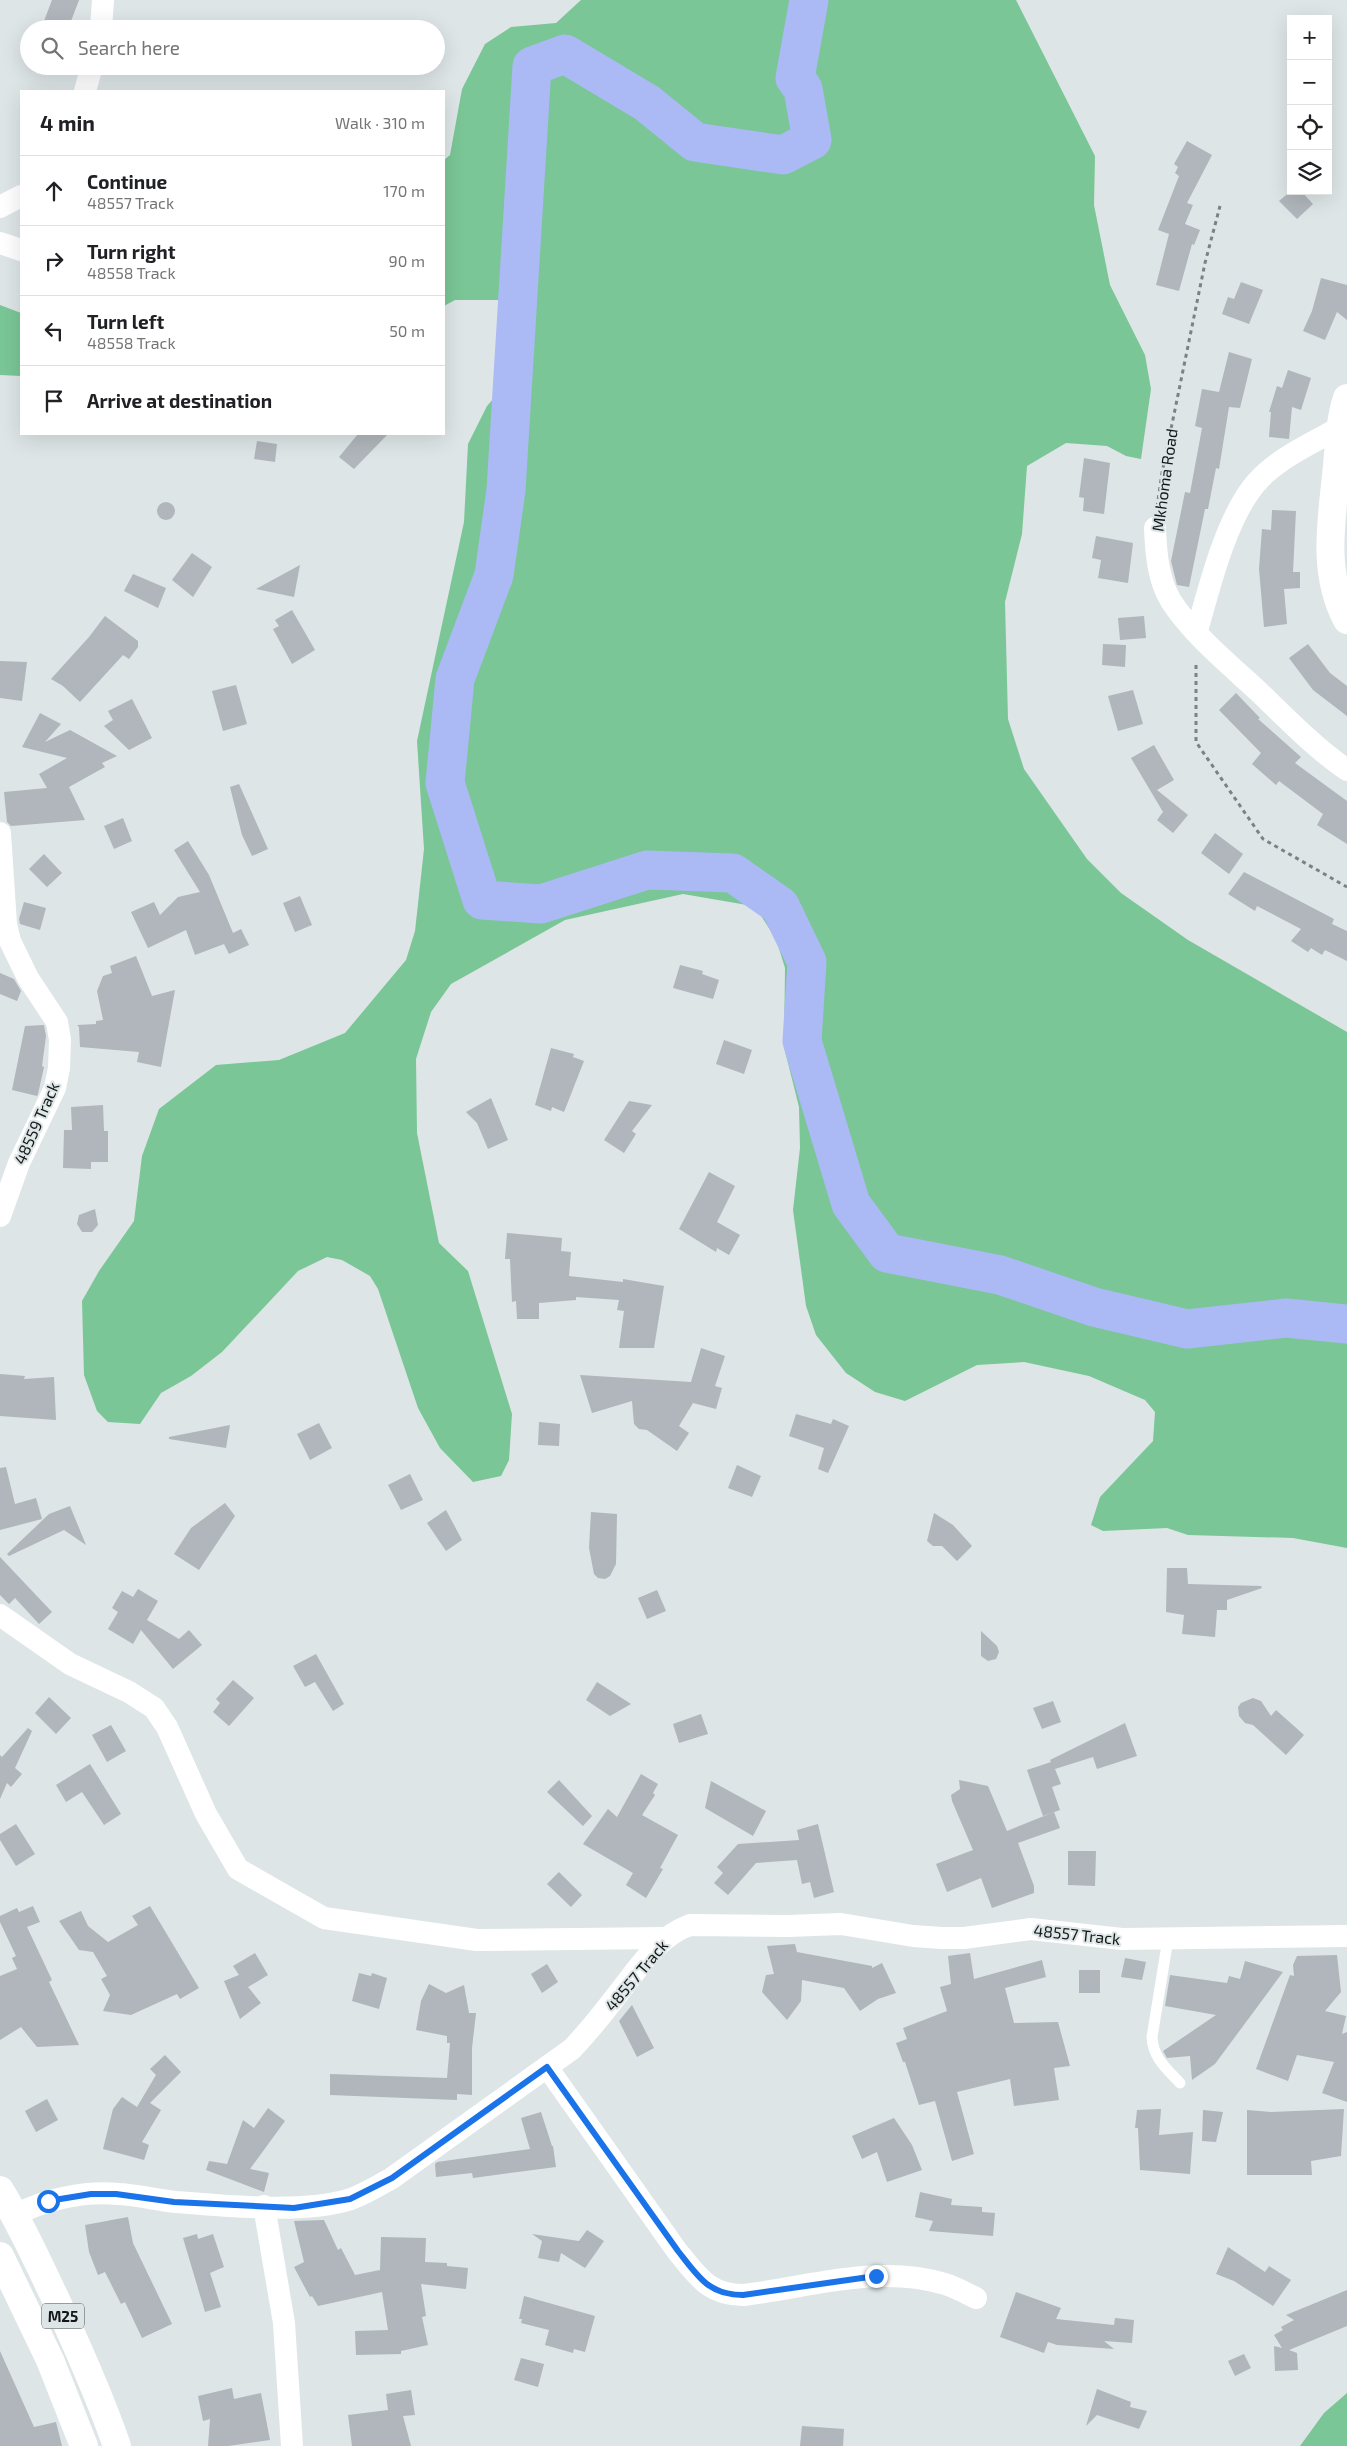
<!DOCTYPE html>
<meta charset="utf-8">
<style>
:root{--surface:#fff;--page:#f6f6f6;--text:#202124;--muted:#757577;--line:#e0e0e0}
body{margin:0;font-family:"Exo 2",sans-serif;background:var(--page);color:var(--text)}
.controls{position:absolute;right:15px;top:15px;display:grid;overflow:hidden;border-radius:0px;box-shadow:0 5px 20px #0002}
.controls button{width:45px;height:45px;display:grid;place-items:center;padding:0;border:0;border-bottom:1px solid var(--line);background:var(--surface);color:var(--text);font:25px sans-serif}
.stop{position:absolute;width:15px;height:15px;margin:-11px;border:4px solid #1a73e8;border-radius:50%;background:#fff}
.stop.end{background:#1a73e8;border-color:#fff;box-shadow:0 1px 5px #0008}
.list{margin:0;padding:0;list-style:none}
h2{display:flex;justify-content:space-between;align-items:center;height:65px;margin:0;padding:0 20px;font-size:21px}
h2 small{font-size:16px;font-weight:400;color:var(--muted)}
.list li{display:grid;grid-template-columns:32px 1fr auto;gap:15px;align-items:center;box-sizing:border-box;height:70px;padding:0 20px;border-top:1px solid var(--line)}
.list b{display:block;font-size:19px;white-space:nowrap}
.list p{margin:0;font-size:16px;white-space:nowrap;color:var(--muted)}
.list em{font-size:16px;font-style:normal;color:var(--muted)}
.icon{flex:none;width:28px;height:28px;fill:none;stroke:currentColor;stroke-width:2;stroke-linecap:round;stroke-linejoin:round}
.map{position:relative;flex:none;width:1347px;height:2446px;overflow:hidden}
.search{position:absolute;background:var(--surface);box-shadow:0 5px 20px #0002;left:20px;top:20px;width:425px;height:55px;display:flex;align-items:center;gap:12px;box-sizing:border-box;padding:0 18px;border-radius:28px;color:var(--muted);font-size:19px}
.panel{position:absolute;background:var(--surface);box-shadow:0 5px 20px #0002;left:20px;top:90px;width:425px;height:345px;border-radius:0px}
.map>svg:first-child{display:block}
.green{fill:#7ac696}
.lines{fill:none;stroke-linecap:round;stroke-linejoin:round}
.river{stroke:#abbaf5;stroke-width:39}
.building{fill:#b0b6bb}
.path{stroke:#7c8283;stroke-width:3;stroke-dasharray:4 4;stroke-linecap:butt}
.service{stroke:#fff;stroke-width:11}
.minor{stroke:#fff;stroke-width:22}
.tertiary{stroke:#fff;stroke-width:28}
.primary{stroke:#fff;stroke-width:28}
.route{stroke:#1a73e8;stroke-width:6}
.labels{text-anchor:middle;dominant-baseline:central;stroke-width:4;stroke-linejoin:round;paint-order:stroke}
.shield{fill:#dde5e7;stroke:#505555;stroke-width:1}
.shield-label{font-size:15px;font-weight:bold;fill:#141717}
.street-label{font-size:16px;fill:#141717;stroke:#dde5e7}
</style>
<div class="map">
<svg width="1347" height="2446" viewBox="0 0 1347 2446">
<rect width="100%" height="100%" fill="#dde5e7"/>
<g class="green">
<polygon points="581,0 1016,0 1095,156 1094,205 1110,285 1145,355 1151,389 1141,459 1126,456 1107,446 1066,443 1027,466 1022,534 1005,602 1008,719 1024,769 1087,859 1121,893 1188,940 1347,1032 1347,1548 1293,1538 1188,1535 1167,1528 1103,1531 1091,1525 1100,1497 1153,1441 1155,1412 1145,1400 1089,1376 1024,1362 977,1365 905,1401 875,1392 846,1373 816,1335 806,1306 793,1210 800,1148 799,1107 784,1047 785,968 776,939 760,914 747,905 683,894 565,920 451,984 431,1012 416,1059 417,1133 439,1243 468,1271 512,1414 509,1460 501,1476 473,1482 440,1448 418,1408 378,1289 370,1276 342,1260 327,1257 298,1271 222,1352 191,1376 161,1393 140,1424 108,1422 97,1411 84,1375 82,1301 99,1271 134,1221 142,1156 159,1109 216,1065 279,1060 345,1033 406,960 415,931 424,849 417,741 464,522 468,444 487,406 527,360 531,320 502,300 455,300 444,306 444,160 450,155 462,89 485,44 511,27 556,23"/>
<polygon points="0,305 21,313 21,376 0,375"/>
<polygon points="1347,2393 1347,2446 1300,2446 1324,2413"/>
</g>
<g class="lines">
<polyline class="river" points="809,0 795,78 803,89 812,140 783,155 695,142 647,103 565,54 532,66 506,490 494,575 455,679 445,783 482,900 541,904 647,870 733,873 780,906 807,962 802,1041 851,1204 887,1253 1000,1275 1094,1307 1187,1329 1286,1318 1347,1324"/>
</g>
<g class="building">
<polygon points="52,0 79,0 68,29 41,29"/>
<polygon points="1187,141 1212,155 1187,203 1193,205 1185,224 1200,230 1194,245 1192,244 1179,291 1156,285 1169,234 1158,230 1179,176 1175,173 1178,167 1174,164"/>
<polygon points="1291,191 1301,191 1313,204 1297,219 1279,201"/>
<polygon points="1321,278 1347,285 1347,320 1337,312 1325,340 1303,331 1312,311"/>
<polygon points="1241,282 1263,290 1249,324 1222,314 1228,297 1234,299"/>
<polygon points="1229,352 1252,359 1240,408 1229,407 1219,469 1216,468 1208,509 1205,509 1189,587 1177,585 1171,561 1185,492 1190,493 1202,428 1195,426 1202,389 1219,392"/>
<polygon points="1288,370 1311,378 1301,410 1292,407 1289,439 1269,437 1271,412 1269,412 1277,386 1282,388"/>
<polygon points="358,434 388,434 354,469 339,457"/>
<polygon points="257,441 277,444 275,462 254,459"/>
<polygon points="1084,458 1110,463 1104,514 1083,511 1084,498 1079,497"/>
<circle cx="166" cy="511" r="9"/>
<polygon points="1272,510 1296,511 1293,572 1300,572 1300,588 1284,589 1287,624 1264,627 1259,569 1262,529 1271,530"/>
<polygon points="1096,536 1133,543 1128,583 1098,578 1101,560 1092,558"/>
<polygon points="192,553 212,567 193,597 172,580"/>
<polygon points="300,565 294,597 256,589"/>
<polygon points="133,574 166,588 158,608 124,591"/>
<polygon points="292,610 315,650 292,664 273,629 279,626 275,620"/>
<polygon points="105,616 138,641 138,647 129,659 123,655 80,702 63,686 51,679 89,637"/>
<polygon points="1144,616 1146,638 1120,640 1118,618"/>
<polygon points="1103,644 1126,645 1125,667 1102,665"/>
<polygon points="1308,644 1330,673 1347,686 1347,716 1313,690 1289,658"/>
<polygon points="0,661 27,662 22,701 0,698"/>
<polygon points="236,685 247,724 223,731 212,691"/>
<polygon points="1133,690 1143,724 1118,731 1108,696"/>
<polygon points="1236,693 1260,718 1258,719 1301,757 1295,763 1347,801 1347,844 1317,825 1323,814 1279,781 1276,785 1252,764 1261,753 1219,710"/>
<polygon points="132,699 152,738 129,750 104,726 113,720 108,711"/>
<polygon points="40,713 61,724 45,742 70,730 117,756 102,763 105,767 69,787 85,820 11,826 7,822 4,792 47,788 39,774 67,758 22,747"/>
<polygon points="1154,745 1174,780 1157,790 1188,815 1173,833 1157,820 1163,812 1131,758"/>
<polygon points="239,784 268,849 252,856 242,835 230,787"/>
<polygon points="123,818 132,841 114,849 104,826"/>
<polygon points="1215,833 1243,854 1229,874 1201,853"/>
<polygon points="188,841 209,875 233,933 241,929 249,945 229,954 224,944 195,955 186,930 148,948 131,912 154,902 160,915 178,897 200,892 174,850"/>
<polygon points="44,854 62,873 47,887 29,869"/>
<polygon points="1244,872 1334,919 1332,924 1347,931 1347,961 1325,950 1322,955 1311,948 1308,952 1291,941 1301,929 1257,906 1255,911 1228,894"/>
<polygon points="300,896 312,925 295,932 283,903"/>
<polygon points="24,902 46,908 40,930 20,924 19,919"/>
<polygon points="136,956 152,996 175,990 161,1067 137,1062 139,1052 80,1047 79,1027 77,1025 96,1024 96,1021 103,1020 97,991 103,976 112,973 110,966"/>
<polygon points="680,965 703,971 702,974 719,980 713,999 673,988"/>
<polygon points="0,973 14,979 21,991 17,1001 0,994"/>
<polygon points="44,1025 46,1036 42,1066 44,1067 38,1094 37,1096 12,1090 25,1026"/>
<polygon points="724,1040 752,1050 744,1074 716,1064"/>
<polygon points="551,1048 574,1054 573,1057 584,1061 564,1112 552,1107 551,1111 535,1105"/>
<polygon points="491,1098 508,1140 488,1149 477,1123 466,1112"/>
<polygon points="629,1101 652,1105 632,1131 636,1134 624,1153 604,1140"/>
<polygon points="103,1105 104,1131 108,1131 108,1162 91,1162 91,1169 63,1168 64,1130 72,1130 71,1107"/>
<polygon points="709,1172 735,1186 717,1222 740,1235 729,1255 717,1248 716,1252 679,1229"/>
<polygon points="95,1209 98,1225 92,1232 82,1232 77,1224 79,1215"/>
<polygon points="507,1233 562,1238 561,1251 571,1252 569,1276 623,1282 623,1279 664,1286 654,1348 619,1348 624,1311 617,1310 619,1300 576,1297 576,1300 539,1303 539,1319 517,1319 516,1301 512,1302 510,1259 505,1259"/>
<polygon points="701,1348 725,1356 715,1386 722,1388 716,1409 693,1403 679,1426 689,1433 677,1451 647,1430 639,1429 634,1424 632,1401 592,1413 580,1375 691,1382"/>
<polygon points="0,1374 25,1376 24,1379 54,1377 56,1420 0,1416"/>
<polygon points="796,1414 831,1424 833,1419 849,1426 828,1473 818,1469 824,1448 789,1436"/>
<polygon points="539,1422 560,1424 559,1446 538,1445"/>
<polygon points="319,1423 332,1448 310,1460 297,1434"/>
<polygon points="230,1425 226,1448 169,1439 169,1437"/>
<polygon points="737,1465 761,1476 752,1497 728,1488"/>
<polygon points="6,1467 15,1504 36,1498 42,1519 0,1530 0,1468"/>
<polygon points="410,1474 423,1500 401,1510 388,1485"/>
<polygon points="225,1503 235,1516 199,1570 174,1554 191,1528"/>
<polygon points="70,1506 86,1545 64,1530 9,1556 7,1554 49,1514"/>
<polygon points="446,1510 462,1540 446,1551 427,1523"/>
<polygon points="591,1512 617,1514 616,1564 610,1576 605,1579 598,1578 594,1574 589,1548"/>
<polygon points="934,1513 953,1525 972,1546 957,1561 942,1546 933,1546 927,1541"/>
<polygon points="0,1557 52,1612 39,1624 15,1598 9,1604 0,1595"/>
<polygon points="1167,1568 1187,1568 1188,1584 1261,1586 1262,1588 1227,1600 1227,1610 1217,1610 1215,1637 1182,1634 1184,1615 1166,1612"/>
<polygon points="138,1589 158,1601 147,1620 179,1639 189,1630 202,1645 173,1669 141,1630 133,1644 108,1629 118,1612 112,1608 122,1591 133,1597"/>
<polygon points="657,1590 666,1611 647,1619 638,1598"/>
<polygon points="981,1631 997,1646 999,1652 996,1659 988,1661 981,1656"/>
<polygon points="316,1654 344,1704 333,1711 315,1682 305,1687 293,1666"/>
<polygon points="233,1680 254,1698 229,1726 213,1712 220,1703 216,1699"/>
<polygon points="597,1682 631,1704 610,1716 586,1700"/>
<polygon points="49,1697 71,1718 56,1734 35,1713"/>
<polygon points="1253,1698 1261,1701 1271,1716 1276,1710 1304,1735 1286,1755 1253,1725 1245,1723 1239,1716 1238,1707 1241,1703"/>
<polygon points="1053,1701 1061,1722 1042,1729 1033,1708"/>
<polygon points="701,1714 708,1734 679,1743 673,1724"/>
<polygon points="1125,1723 1137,1756 1097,1769 1093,1757 1055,1769 1061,1784 1052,1787 1060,1810 1043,1816 1027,1770 1051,1762 1050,1760"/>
<polygon points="111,1725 126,1751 107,1762 92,1735"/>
<polygon points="28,1728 32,1731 15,1768 22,1774 11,1787 7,1783 0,1799 0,1755 2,1757"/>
<polygon points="90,1764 121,1814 104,1825 82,1792 66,1802 56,1785"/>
<polygon points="641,1774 658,1784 653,1793 655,1795 642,1815 678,1835 660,1868 663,1869 646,1898 626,1885 633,1873 583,1844 608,1809 617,1817"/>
<polygon points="559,1780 592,1816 583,1826 547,1792"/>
<polygon points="959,1780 988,1786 1007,1831 1054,1812 1060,1828 1018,1843 1034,1886 1034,1893 992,1908 981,1878 947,1892 936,1864 973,1850 952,1801 951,1795 960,1789"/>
<polygon points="711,1781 766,1811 753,1836 705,1808"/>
<polygon points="16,1824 35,1854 16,1866 0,1840 0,1834"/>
<polygon points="818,1824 834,1892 814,1898 810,1882 802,1884 797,1860 756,1863 728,1895 714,1883 723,1873 717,1867 738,1844 799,1840 797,1830"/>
<polygon points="1068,1851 1096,1851 1095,1886 1068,1885"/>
<polygon points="559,1872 582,1895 571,1907 547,1884"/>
<polygon points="33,1906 40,1922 27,1927 52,1980 49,1982 79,2045 37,2047 21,2027 0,2040 0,1976 17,1969 12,1958 16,1956 0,1922 0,1916 17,1908 19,1912"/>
<polygon points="150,1906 199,1988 180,1999 177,1994 131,2015 103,2011 110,1995 101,1979 107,1976 93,1952 79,1950 59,1921 81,1911 88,1926 108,1942 138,1925 132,1916"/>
<polygon points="795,1944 797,1952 872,1966 872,1968 882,1963 896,1993 878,1999 860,2011 844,1988 802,1980 801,2001 787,2020 762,1992 766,1975 774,1974 767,1946"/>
<polygon points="255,1953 268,1975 248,1987 261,2003 240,2019 224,1981 239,1975 233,1966"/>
<polygon points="970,1953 974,1979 1042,1960 1046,1977 1005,1988 1014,2023 1058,2022 1070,2066 1054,2068 1059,2100 1014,2106 1010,2079 957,2092 974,2154 952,2161 935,2101 919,2105 905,2062 903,2062 896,2043 907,2039 903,2028 947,2011 940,1987 951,1984 948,1956"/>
<polygon points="1337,1955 1341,1992 1325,2011 1346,2016 1342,2034 1347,2032 1347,2102 1322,2093 1334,2062 1297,2055 1288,2081 1256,2069 1290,1975 1294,1976 1293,1965 1297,1956"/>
<polygon points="1125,1958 1146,1962 1142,1980 1121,1977"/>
<polygon points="1245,1961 1283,1972 1215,2064 1192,2080 1190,2056 1167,2058 1163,2051 1216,2015 1165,2006 1170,1975 1227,1983 1229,1976 1240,1979"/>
<polygon points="547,1964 558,1982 542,1993 531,1974"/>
<rect x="1079" y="1970" width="21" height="23"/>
<polygon points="359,1973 371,1976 372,1973 387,1978 379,2009 352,2001"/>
<polygon points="429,1984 446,1993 464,1985 469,2013 476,2013 472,2048 472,2095 457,2094 457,2100 330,2095 330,2074 447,2078 450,2043 447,2043 447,2036 416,2030 421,2001"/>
<polygon points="632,2005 654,2048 637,2057 619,2021"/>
<polygon points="165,2055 181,2072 150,2103 161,2110 142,2142 149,2145 144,2160 103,2149 113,2109 122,2097 137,2107 156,2075 150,2069"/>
<polygon points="47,2099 58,2120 36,2132 25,2111"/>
<polygon points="268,2108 285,2121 250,2169 269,2173 264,2192 206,2170 209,2161 227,2164 243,2120 254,2128"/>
<polygon points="1161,2109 1159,2135 1193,2132 1190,2174 1140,2170 1138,2128 1135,2128 1137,2110"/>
<polygon points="1344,2109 1341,2156 1311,2161 1312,2175 1247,2175 1247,2110 1271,2112"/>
<polygon points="1203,2110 1223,2112 1216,2142 1202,2141"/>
<polygon points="541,2112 552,2146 553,2146 556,2167 473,2178 472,2173 436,2177 435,2164 437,2162 530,2149 521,2118"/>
<polygon points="894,2118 912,2145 922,2170 887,2182 877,2152 862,2159 852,2136"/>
<polygon points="920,2192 952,2199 951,2205 982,2207 982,2212 995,2213 993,2236 929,2231 933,2221 915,2217"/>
<polygon points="128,2217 133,2243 172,2324 142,2338 125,2302 121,2304 105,2272 98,2275 89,2252 85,2225"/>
<polygon points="324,2220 338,2250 341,2248 355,2275 380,2270 381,2237 426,2238 425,2262 447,2263 447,2266 468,2268 466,2289 421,2284 426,2316 422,2317 428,2345 401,2351 401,2354 356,2355 355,2331 388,2330 382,2292 318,2306 312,2296 310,2297 294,2267 304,2262 294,2221"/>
<polygon points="587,2230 604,2241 585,2268 561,2253 559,2262 538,2258 542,2241 532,2234 579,2241"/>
<polygon points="197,2234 198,2239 213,2234 224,2267 210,2273 221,2307 205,2312 183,2238"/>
<polygon points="1228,2247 1265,2272 1269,2266 1291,2280 1273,2306 1234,2281 1216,2274"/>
<polygon points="1347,2290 1347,2326 1289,2350 1297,2353 1298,2370 1275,2371 1274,2346 1282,2348 1274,2335 1283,2330 1281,2327 1294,2320 1286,2315"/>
<polygon points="1016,2292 1061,2308 1056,2319 1114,2325 1115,2318 1134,2320 1132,2343 1104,2341 1114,2349 1057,2345 1048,2342 1044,2353 1000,2337"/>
<polygon points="524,2296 595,2316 585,2352 574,2349 573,2353 545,2345 549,2330 521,2323 522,2319 519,2319"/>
<polygon points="0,2351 34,2427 56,2422 62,2446 0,2446"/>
<polygon points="1244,2354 1251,2368 1235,2376 1228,2361"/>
<polygon points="521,2358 544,2364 538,2387 514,2380"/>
<polygon points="232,2388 234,2399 261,2393 270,2440 228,2446 208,2446 210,2419 203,2421 198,2396"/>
<polygon points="1097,2389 1131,2402 1130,2407 1147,2411 1139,2429 1097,2415 1086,2426"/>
<polygon points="411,2390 415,2415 403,2416 411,2446 352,2446 348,2415 388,2410 386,2394"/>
<polygon points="802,2426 844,2429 843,2446 800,2446"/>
</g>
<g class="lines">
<g class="path">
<polyline points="1157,507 1162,473 1205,263 1220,206"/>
<polyline points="1196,665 1196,742 1263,839 1347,887"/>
</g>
<path class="service" d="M1168 1939 1152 2037C1153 2058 1166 2068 1180 2083"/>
<g class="minor">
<polyline points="101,29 103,0"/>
<polyline points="85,91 92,66"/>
<polyline points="0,207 21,196"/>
<polyline points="0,243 21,250"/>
<path d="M1155 528C1156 553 1158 580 1171 601 1192 634 1230 665 1259 692 1287 719 1315 748 1347 770"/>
<path d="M1197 631C1209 588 1226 518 1256 483 1278 458 1312 443 1341 427"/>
<polyline points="0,833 6,924 10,941 28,978 57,1022 60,1040 59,1068 55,1088 19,1163 0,1216"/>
<polyline points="0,1615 70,1664 129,1692 154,1708 167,1727 206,1814 238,1869 324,1918 477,1940 665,1938"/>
<path d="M547 2067 677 2251C698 2276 708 2295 743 2295 810 2287 877 2264 945 2284 955 2287 966 2293 976 2298"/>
<polyline points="264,2206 284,2323 292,2446"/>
<path d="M15 2215C47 2199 84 2191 119 2194 138 2195 157 2200 176 2202 225 2206 305 2214 351 2199 365 2194 378 2186 392 2178L572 2049C587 2033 601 2016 614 1999 636 1972 656 1937 690 1925L788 1926 841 1924 913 1936 942 1938H964L1031 1929 1122 1939 1347 1936"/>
</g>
<path class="tertiary" d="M1347 398C1340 419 1339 443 1337 466 1332 518 1321 571 1347 620"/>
<g class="primary">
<path d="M0 2190C22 2226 39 2264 57 2302 79 2350 100 2397 117 2446"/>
<polyline points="0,2256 50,2360 84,2446"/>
</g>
</g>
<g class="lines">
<path class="route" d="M48 2201 91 2194H116L174 2202 294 2208 350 2199 392 2178 547 2067 678 2251C698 2276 708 2295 743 2295L876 2276"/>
</g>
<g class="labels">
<rect class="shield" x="42" y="2303.5" width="42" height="25" rx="4"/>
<g class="shield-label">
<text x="63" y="2316">M25</text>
</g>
<g class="street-label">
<text transform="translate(1164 480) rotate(-82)">Mkhoma Road</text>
<text transform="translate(36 1123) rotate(-66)">48559 Track</text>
<text transform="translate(1077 1934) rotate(6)">48557 Track</text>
<text transform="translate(636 1975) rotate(-50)">48557 Track</text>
</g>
</g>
</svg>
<div class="controls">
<button>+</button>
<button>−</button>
<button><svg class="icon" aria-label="locate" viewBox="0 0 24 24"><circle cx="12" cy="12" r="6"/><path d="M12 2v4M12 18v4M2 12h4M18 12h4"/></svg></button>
<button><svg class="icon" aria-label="layers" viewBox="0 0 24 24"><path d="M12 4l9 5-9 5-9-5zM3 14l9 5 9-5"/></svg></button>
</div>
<div class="stop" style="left:48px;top:2201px"></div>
<div class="stop end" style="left:876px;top:2276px"></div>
<div class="search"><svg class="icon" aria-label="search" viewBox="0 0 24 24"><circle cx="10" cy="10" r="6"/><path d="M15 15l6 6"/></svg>Search here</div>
<section class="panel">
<h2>4 min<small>Walk · 310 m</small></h2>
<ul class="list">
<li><svg class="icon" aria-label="ahead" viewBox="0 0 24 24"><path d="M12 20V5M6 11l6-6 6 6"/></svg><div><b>Continue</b><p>48557 Track</p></div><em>170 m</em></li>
<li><svg class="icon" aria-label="right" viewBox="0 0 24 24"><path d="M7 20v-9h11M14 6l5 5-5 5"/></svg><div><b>Turn right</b><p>48558 Track</p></div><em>90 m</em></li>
<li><svg class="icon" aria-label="left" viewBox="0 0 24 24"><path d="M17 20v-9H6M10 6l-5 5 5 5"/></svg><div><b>Turn left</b><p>48558 Track</p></div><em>50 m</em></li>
<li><svg class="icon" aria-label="arrive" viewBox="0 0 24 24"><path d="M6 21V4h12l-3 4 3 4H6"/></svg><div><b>Arrive at destination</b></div></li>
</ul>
</section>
</div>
